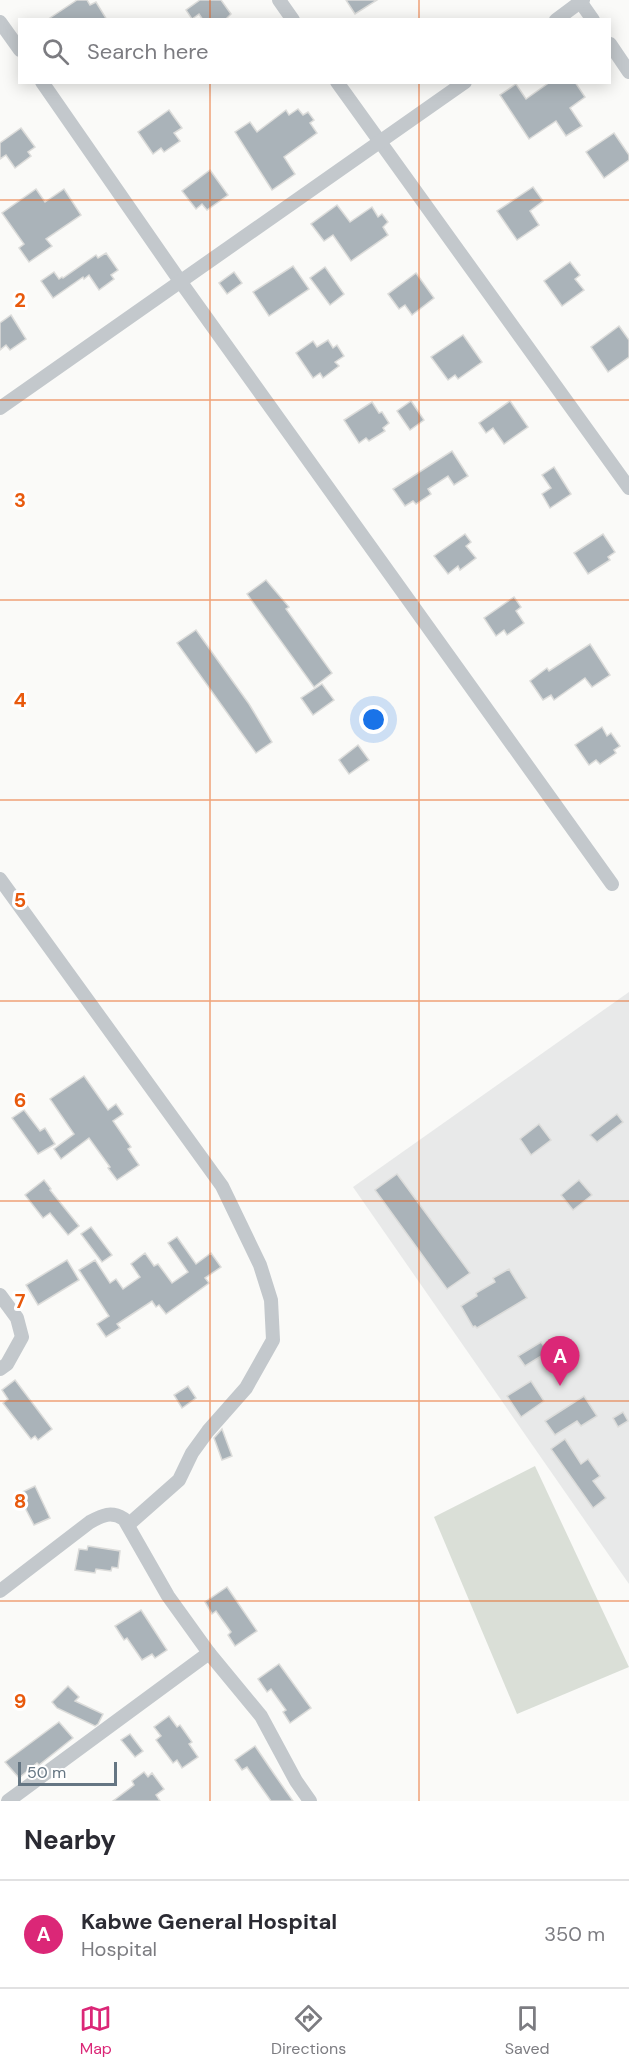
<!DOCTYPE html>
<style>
:root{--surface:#fff;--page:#f2f2f3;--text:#2b2b33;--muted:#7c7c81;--line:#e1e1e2;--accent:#db2777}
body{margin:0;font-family:"DM Sans",sans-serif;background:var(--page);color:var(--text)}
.scale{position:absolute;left:18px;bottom:15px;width:99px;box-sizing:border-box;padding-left:6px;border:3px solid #657683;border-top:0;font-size:16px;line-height:21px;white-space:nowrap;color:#657683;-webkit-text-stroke:4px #fff;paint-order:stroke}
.you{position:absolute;left:374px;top:720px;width:21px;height:21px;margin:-15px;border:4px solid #fff;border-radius:50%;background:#1a73e8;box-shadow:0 0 0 9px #1a73e833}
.badge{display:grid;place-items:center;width:39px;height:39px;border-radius:50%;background:var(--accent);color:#fff;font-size:20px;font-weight:700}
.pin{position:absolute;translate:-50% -50px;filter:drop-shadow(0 2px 3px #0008)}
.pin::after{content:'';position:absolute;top:32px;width:21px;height:18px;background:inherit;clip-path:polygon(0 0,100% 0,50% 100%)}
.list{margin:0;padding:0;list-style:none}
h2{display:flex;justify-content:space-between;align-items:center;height:78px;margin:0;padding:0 24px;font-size:26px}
h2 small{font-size:20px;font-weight:400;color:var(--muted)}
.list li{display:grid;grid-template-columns:39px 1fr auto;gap:18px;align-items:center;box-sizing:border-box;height:108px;padding:0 24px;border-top:2px solid var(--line)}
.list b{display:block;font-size:22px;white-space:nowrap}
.list p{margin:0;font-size:20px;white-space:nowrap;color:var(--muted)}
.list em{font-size:20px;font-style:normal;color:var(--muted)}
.icon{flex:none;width:33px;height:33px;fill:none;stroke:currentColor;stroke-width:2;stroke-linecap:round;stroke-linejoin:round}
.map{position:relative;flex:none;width:629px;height:1801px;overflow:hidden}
.search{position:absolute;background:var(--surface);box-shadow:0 3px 15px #0003;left:18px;right:18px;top:18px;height:66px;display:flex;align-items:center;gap:15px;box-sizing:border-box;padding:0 21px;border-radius:0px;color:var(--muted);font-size:22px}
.sheet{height:186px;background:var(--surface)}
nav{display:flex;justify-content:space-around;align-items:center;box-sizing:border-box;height:84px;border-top:2px solid var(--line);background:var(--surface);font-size:16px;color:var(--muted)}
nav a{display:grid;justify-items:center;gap:3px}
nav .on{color:var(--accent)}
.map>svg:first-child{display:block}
.built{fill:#e8e9e9}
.green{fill:#dadfd7}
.building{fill:#aab3b9;stroke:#dcdcda;stroke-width:1.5}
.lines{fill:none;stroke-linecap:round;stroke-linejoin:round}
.street{stroke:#c3c8cc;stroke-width:14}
.grid{fill:none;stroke:#e8590c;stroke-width:1.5;stroke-opacity:0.55}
.grid-label{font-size:20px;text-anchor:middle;font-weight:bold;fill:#e8590c;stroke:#fff;stroke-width:6;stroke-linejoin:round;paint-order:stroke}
</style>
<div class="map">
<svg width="629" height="1801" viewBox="0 0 629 1801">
<rect width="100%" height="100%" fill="#fafaf8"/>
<polygon class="built" points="629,992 629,1584 353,1187"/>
<polygon class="green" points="535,1466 629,1667 517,1714 434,1517"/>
<g class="building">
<polygon points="77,0 87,0 90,5 96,2 107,20 47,20"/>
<polygon points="200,0 221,0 231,14 225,20 203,20 199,14 192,19 186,10"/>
<polygon points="346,0 377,0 355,14"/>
<polygon points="550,82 575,82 585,97 570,108 582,126 566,136 556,121 529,139 500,95 516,84 526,99"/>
<polygon points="298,109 303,115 308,112 314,120 310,123 317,133 284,157 295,174 272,190 235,132 250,122 257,132 286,110 289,115"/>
<polygon points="169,110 182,128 174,133 180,141 164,152 161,148 153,154 138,132"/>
<polygon points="21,128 35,147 28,152 31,156 15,168 6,155 0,159 0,143"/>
<polygon points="614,133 629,155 629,160 604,178 586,152"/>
<polygon points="210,170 228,195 207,210 202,204 196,209 182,191"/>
<polygon points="533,187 543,201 530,211 539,225 517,240 497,211"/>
<polygon points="36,189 45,202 64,189 81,215 46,239 52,246 29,262 19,248 24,244 2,213"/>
<polygon points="337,205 350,222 372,207 378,217 382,214 388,222 383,227 388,235 351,261 333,235 324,241 311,224"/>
<polygon points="106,253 118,270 111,275 114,279 99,290 89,275 84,279 83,277 53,298 41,281 54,272 59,279 62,277 63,278 96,255 98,258"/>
<polygon points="570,262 580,275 575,279 584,290 562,306 544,281"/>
<polygon points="293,266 309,289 269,316 253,292"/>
<polygon points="325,267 344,294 330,305 310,278"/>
<polygon points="234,272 242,283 227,294 219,283"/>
<polygon points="416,273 434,298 412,315 405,305 399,309 388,294"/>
<polygon points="11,315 26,339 10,350 6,345 0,350 0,323"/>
<polygon points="619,326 629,340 629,357 608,372 591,347"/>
<polygon points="463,335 482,362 458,379 455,375 448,380 431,357"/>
<polygon points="328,340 333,348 337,345 344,356 335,362 339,366 323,378 320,373 313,378 296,353 313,341 317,347"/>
<polygon points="411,401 424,420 410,430 397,411"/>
<polygon points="510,401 528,427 504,444 493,428 486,433 479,423"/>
<polygon points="372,402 379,413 382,412 389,423 383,428 385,431 369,441 366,438 359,443 344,420"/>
<polygon points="452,451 468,476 454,485 448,476 428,489 431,494 416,504 413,501 405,506 393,489"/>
<polygon points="554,467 571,494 550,508 542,494 551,488 542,475"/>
<polygon points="465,534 471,542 466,546 476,558 460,570 458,566 448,574 434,556"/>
<polygon points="603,534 615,552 608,557 610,560 588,574 574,553"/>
<polygon points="266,580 289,607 286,609 332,673 314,687 247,594"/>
<polygon points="514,597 521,607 516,611 524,623 507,635 504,630 496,636 484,618"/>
<polygon points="196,630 249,704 272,742 256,753 177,643"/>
<polygon points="590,644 610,675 592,687 585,678 554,700 551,695 543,700 530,681 547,668 549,671"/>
<polygon points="322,684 334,700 313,715 301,698"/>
<polygon points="602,727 607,736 611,733 620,746 614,750 616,753 600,764 596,760 589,765 575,745"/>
<polygon points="358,745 369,760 349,774 339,760"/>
<polygon points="84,1076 108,1110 116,1104 123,1114 113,1121 131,1147 128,1149 139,1165 117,1180 108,1168 110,1167 89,1138 61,1159 54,1149 74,1134 50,1099"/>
<polygon points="24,1110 40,1131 45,1128 55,1144 38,1154 12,1118"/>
<polygon points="617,1114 623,1122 597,1142 590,1135"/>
<polygon points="539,1124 551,1140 531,1155 520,1139"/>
<polygon points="397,1174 470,1273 447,1289 375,1190"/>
<polygon points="44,1180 51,1189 50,1190 79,1226 68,1235 50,1213 43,1218 25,1195"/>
<polygon points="579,1180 592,1195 573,1210 561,1195"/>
<polygon points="91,1227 112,1255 102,1262 81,1234"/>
<polygon points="177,1237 196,1264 211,1253 221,1267 205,1278 209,1283 166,1314 159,1305 156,1307 152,1301 117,1324 120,1328 106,1337 97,1324 109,1316 79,1270 95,1260 110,1283 116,1279 123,1289 140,1277 131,1264 145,1253 154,1266 158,1264 172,1283 188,1272 168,1243"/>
<polygon points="67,1260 79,1280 38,1305 26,1285"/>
<polygon points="509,1269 527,1298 477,1328 475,1326 473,1327 461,1306 477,1296 476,1293 495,1282 493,1278"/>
<polygon points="541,1342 548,1352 525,1366 518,1356"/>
<polygon points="15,1380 52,1429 38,1440 35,1436 31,1439 3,1403 8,1399 2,1390"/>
<polygon points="531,1381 544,1401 521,1417 507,1396"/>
<polygon points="188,1386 196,1398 182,1408 174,1395"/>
<polygon points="584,1396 597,1416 581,1426 577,1421 555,1435 545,1421"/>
<polygon points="623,1412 628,1421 618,1427 613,1418"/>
<polygon points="222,1429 232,1456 222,1460 214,1438"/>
<polygon points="565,1439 581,1464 588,1459 600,1476 593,1481 606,1498 593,1508 551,1449"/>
<polygon points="35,1486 50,1518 34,1525 18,1494"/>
<polygon points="88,1546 120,1551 118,1568 112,1567 111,1571 96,1569 95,1573 75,1570 79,1549 87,1550"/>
<polygon points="227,1587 257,1631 235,1646 228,1635 231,1632 216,1611 212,1614 205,1602"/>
<polygon points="141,1610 167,1650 155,1658 152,1654 142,1660 127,1638 124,1640 115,1626"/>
<polygon points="279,1664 311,1708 290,1723 283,1712 286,1710 271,1689 267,1692 258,1679"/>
<polygon points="68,1686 79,1697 75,1701 103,1714 98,1724 95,1726 57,1708 52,1702"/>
<polygon points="169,1716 177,1727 180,1725 192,1742 189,1744 198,1757 182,1768 177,1760 173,1763 156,1740 161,1736 154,1727"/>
<polygon points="59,1722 73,1738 39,1765 37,1763 19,1778 5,1762"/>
<polygon points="130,1734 143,1751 135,1757 121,1740"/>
<polygon points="255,1746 274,1774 293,1801 271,1801 247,1767 242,1770 235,1760"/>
<polygon points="144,1772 148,1777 152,1773 164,1789 156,1795 160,1801 113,1801 134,1785 132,1781"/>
</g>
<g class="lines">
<g class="street">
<polyline points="279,0 293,20"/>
<polyline points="579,0 593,20"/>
<polyline points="556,20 583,0"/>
<polyline points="0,22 20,50"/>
<polyline points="610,44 629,72"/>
<polyline points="42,82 180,281 612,884"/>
<polyline points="337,82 629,488"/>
<polyline points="0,408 465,82"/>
<polyline points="0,879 222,1186 260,1265 271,1300 273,1340 246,1388 208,1431 192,1453 179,1480 128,1525"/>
<polyline points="0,1295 17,1318 22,1337 7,1364 0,1369"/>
<path d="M0 1591 90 1522C103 1515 111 1511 124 1519L168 1596 209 1653 261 1716 296 1781 310 1801"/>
<polyline points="8,1801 209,1653"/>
</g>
</g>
<path class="grid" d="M210 0V20M419 0V20M210 82V1801M419 82V1801M0 200H629M0 400H629M0 600H629M0 800H629M0 1001H629M0 1201H629M0 1401H629M0 1601H629"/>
<g class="grid-label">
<text x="20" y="307">2</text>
<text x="20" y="507">3</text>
<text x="20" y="707">4</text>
<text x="20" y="907">5</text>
<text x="20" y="1107">6</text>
<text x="20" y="1308">7</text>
<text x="20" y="1508">8</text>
<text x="20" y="1708">9</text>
</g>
</svg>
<div class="scale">50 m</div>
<div class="you"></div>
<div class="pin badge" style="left:560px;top:1386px">A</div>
<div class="search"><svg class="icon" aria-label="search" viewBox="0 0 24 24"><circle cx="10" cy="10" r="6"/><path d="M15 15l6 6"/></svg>Search here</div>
</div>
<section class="sheet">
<h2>Nearby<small></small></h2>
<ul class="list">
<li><span class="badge">A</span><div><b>Kabwe General Hospital</b><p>Hospital</p></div><em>350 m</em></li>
</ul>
</section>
<nav>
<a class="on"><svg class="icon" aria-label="map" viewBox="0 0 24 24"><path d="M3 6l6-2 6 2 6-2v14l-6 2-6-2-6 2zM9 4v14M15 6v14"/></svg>Map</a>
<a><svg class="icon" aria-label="directions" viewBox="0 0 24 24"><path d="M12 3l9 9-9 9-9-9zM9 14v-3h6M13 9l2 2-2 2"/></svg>Directions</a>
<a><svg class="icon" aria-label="saved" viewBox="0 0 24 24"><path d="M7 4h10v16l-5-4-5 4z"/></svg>Saved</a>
</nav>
